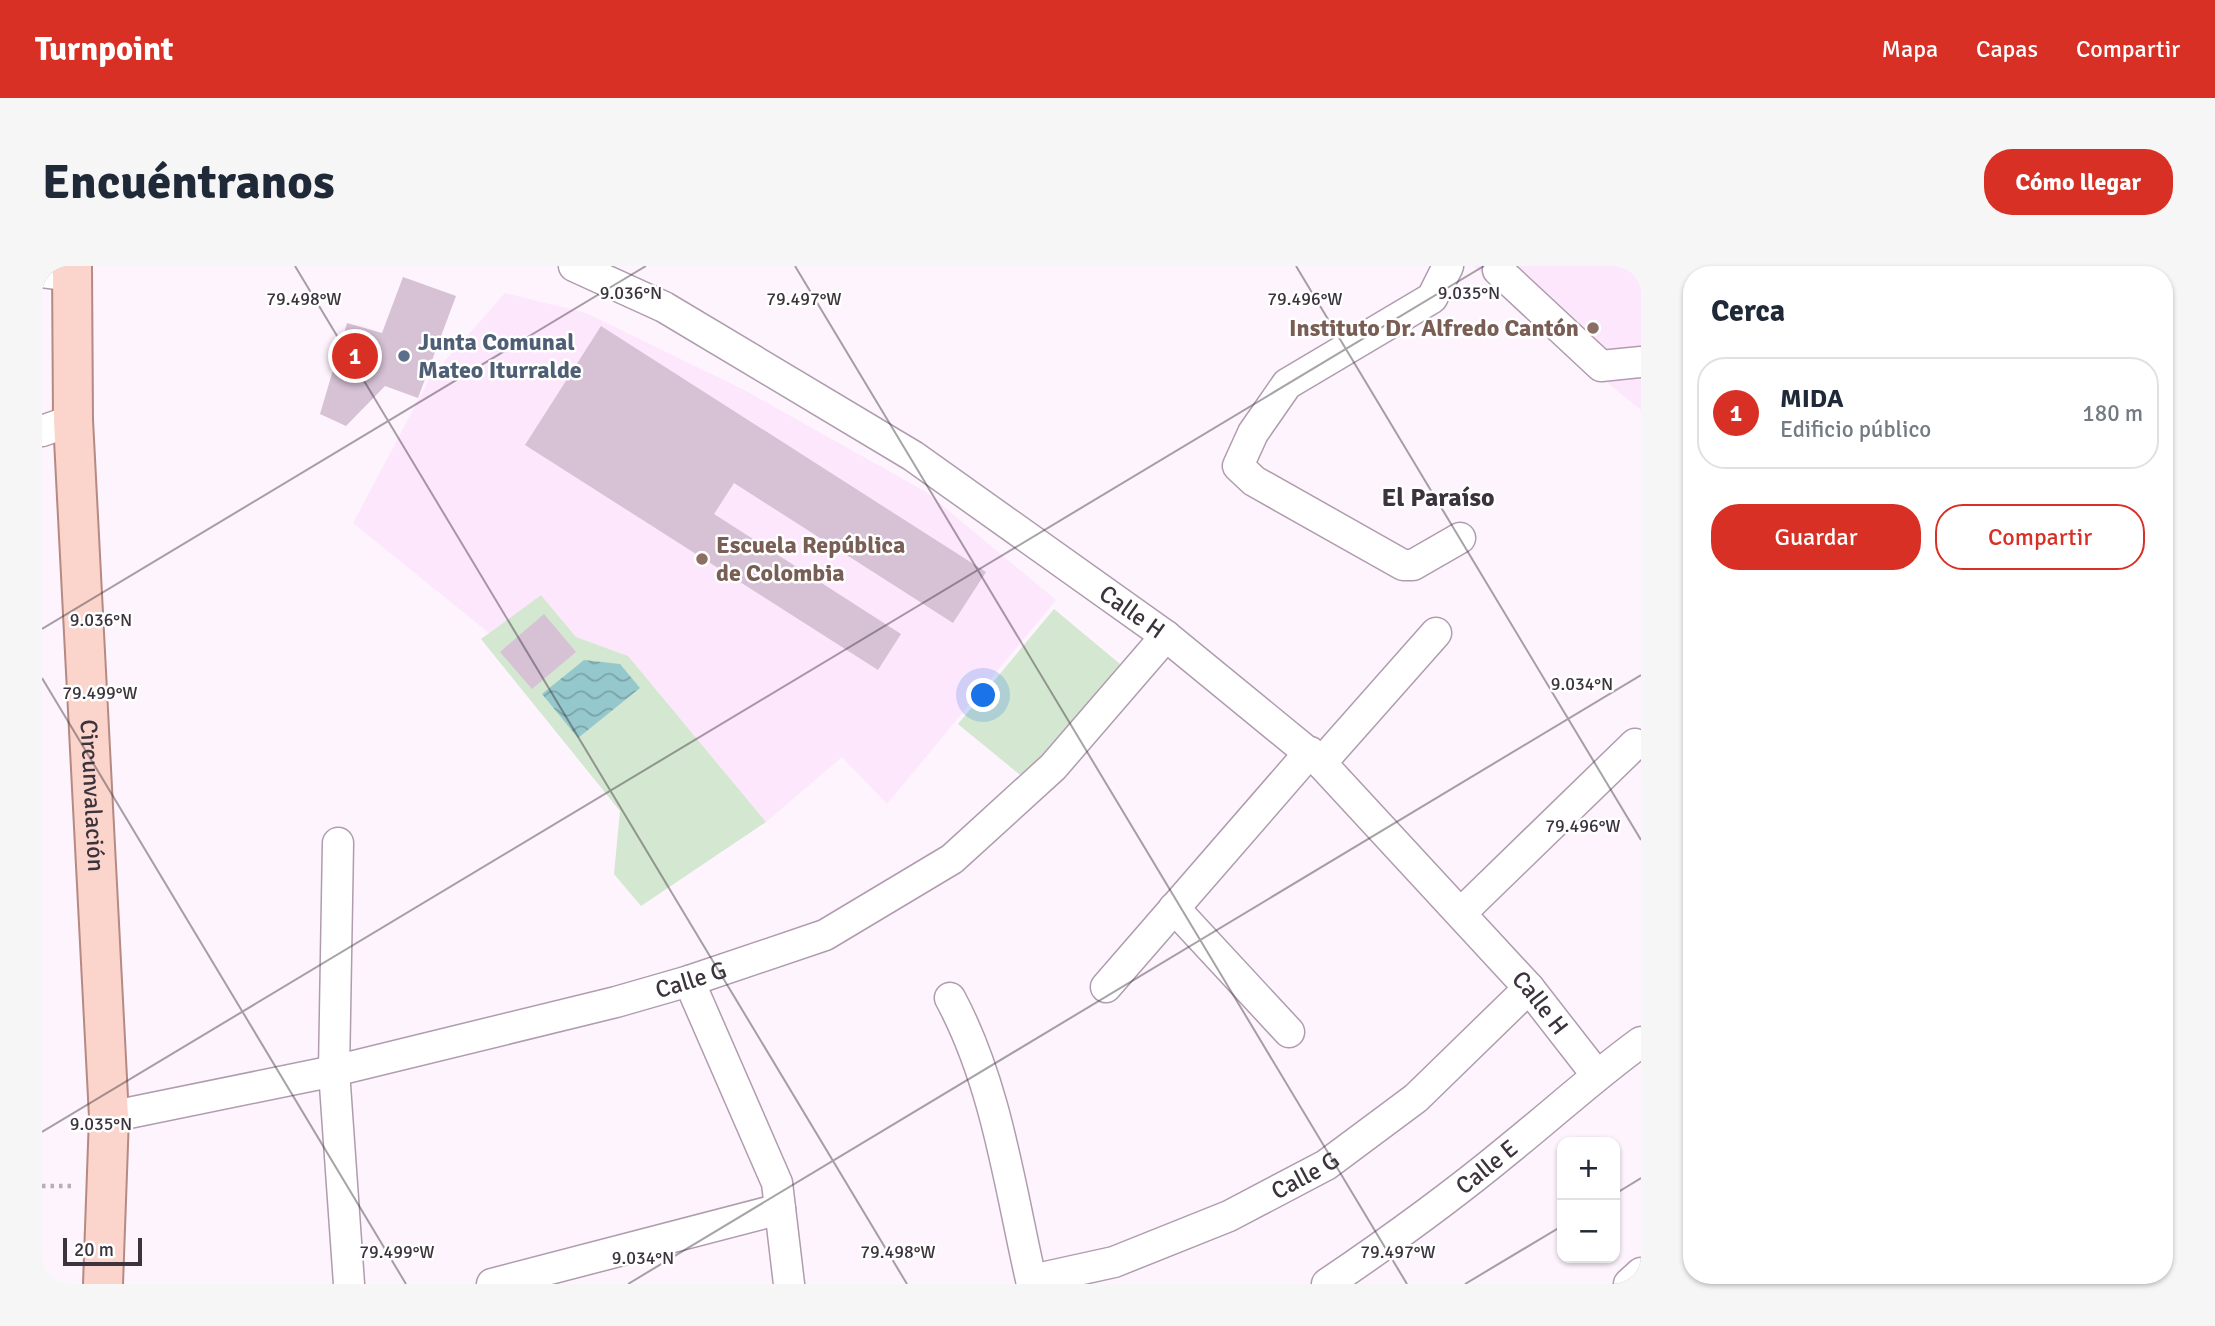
<!DOCTYPE html>
<html lang="es">
<meta charset="utf-8">
<style>
:root{--surface:#fff;--page:#f6f6f7;--text:#1f2937;--muted:#747a83;--line:#e0e1e3;--accent:#d93025}
body{margin:0;font-family:Signika,sans-serif;background:var(--page);color:var(--text)}
.controls{position:absolute;right:21px;bottom:21px;display:grid;overflow:hidden;border-radius:14px;box-shadow:0 2px 5px #0004}
.controls button{width:63px;height:63px;display:grid;place-items:center;padding:0;border:0;border-bottom:2px solid var(--line);background:var(--surface);color:var(--text);font:35px sans-serif}
.scale{position:absolute;left:21px;bottom:18px;width:79px;box-sizing:border-box;padding-left:7px;border:4px solid #3c343c;border-top:0;font-size:19px;line-height:24px;white-space:nowrap;color:#3c343c;-webkit-text-stroke:5px #fff;paint-order:stroke}
.you{position:absolute;left:942px;top:430px;width:24px;height:24px;margin:-18px;border:5px solid #fff;border-radius:50%;background:#1a73e8;box-shadow:0 0 0 10px #1a73e833}
.badge{display:grid;place-items:center;width:46px;height:46px;border-radius:50%;background:var(--accent);color:#fff;font-size:23px;font-weight:700}
.pin{position:absolute;translate:-50% -50%;border:4px solid #fff;box-shadow:0 2px 7px #0006}
.list{margin:0;padding:0;list-style:none}
h2{display:flex;justify-content:space-between;align-items:center;height:91px;margin:0;padding:0 28px;font-size:30px}
h2 small{font-size:23px;font-weight:400;color:var(--muted)}
.list li{display:grid;grid-template-columns:46px 1fr auto;gap:21px;align-items:center;box-sizing:border-box;height:112px;margin:0 14px 14px;padding:0 14px;border:2px solid var(--line);border-radius:28px}
.list b{display:block;font-size:26px;white-space:nowrap}
.list p{margin:0;font-size:23px;white-space:nowrap;color:var(--muted)}
.list em{font-size:23px;font-style:normal;color:var(--muted)}
.actions{display:flex;gap:14px;padding:21px 28px}
.actions a{flex:1;padding:16px 0;border:2px solid var(--accent);border-radius:28px;text-align:center;font-size:24px;color:var(--accent)}
.actions .main{background:var(--accent);color:#fff}
.map{position:relative;flex:none;width:1599px;height:1018px;overflow:hidden;border-radius:28px}
header{display:flex;align-items:center;gap:42px;box-sizing:border-box;height:98px;padding:0 35px;background:var(--accent);color:#fff}
header strong{font-size:33px}
nav{display:flex;gap:38px;margin-inline-start:auto;font-size:24px}
.intro{display:flex;align-items:center;justify-content:space-between;box-sizing:border-box;height:168px;padding:0 42px}
h1{margin:0;font-size:49px}
.button{padding:18px 32px;border-radius:28px;background:var(--accent);color:#fff;font-size:24px;font-weight:700}
main{display:flex;gap:42px;padding:0 42px}
aside{flex:1;background:var(--surface);border-radius:28px;box-shadow:0 2px 5px #0004}
.map>svg:first-child{display:block}
.built{fill:#fde7fc}
.green{fill:#d4e7d0}
.water{fill:url(#water-waves)}
.building{fill:#d6c1d5}
.lines{fill:none;stroke-linecap:round;stroke-linejoin:round}
.minor-casing{stroke:#b09caf;stroke-width:33}
.major-casing{stroke:#b68983;stroke-width:42}
.path{stroke:#b7afb7;stroke-width:4.5;stroke-dasharray:3.5 5;stroke-linecap:butt}
.minor{stroke:#fff;stroke-width:30}
.major{stroke:#fbd4cb;stroke-width:38}
.ticks{fill:none;stroke:#3c343c;stroke-width:2;stroke-opacity:0.45}
.education-dot{fill:#8d6e63;stroke:#fff;stroke-width:2.5}
.service-dot{fill:#5c6f8a;stroke:#fff;stroke-width:2.5}
.labels{text-anchor:middle;dominant-baseline:central;stroke-width:5;stroke-linejoin:round;paint-order:stroke}
.education-label{font-size:24px;font-weight:bold;fill:#785e54;stroke:#fff;text-anchor:end}
.service-label{font-size:24px;font-weight:bold;fill:#4e5e75;stroke:#fff;text-anchor:start}
.street-label{font-size:24px;fill:#3c343c;stroke:#fff}
.neighbourhood-label{font-size:26px;font-weight:bold;fill:#3c343c;stroke:#fff}
.ticks-label{font-size:18px;text-anchor:middle;fill:#3c343c;stroke:#fff;stroke-width:5;stroke-linejoin:round;paint-order:stroke}
</style>
<header>
<strong>Turnpoint</strong>
<nav><a>Mapa</a><a>Capas</a><a>Compartir</a></nav>
</header>
<div class="intro"><h1>Encuéntranos</h1><a class="button">Cómo llegar</a></div>
<main>
<div class="map">
<svg width="1599" height="1018" viewBox="0 0 1599 1018">
<defs>
<pattern id="water-waves" width="16" height="10" patternUnits="userSpaceOnUse" patternTransform="scale(1.75)"><rect width="16" height="10" fill="#95c8cc"/><path d="M0 5q4-4 8 0t8 0" fill="none" stroke="#7ba3a7"/></pattern>
</defs>
<rect width="100%" height="100%" fill="#fdf4fd"/>
<g class="built">
<polygon points="1432,0 1599,0 1599,144 1573,123"/>
<polygon points="463,27 544,47 704,125 884,226 1014,334 845,538 800,491 724,556 586,390 534,371 499,329 447,367 311,257 388,112"/>
</g>
<g class="green">
<polygon points="499,329 534,371 586,390 724,556 599,640 572,608 578,545 439,373"/>
<polygon points="1012,343 1078,398 983,513 916,458"/>
</g>
<polygon class="water" points="542,394 578,398 598,422 536,472 500,428"/>
<g class="building">
<polygon points="361,11 414,30 376,132 343,120 304,160 278,148 305,57 340,67"/>
<polygon points="559,60 944,306 911,357 692,217 672,248 859,368 836,404 483,179"/>
<polygon points="502,348 534,386 490,423 458,386"/>
</g>
<g class="lines">
<g class="minor-casing">
<g id="minor">
<path id="s1" d="M532 0 622 41 871 190 1124 370 1279 497 1487 722 1554 808"/>
<polyline points="1406,0 1390,32 1245,118 1211,167 1196,200 1212,215 1361,299 1371,299 1418,272"/>
<polyline points="1458,0 1456,4 1559,100 1599,96"/>
<polyline points="0,6 30,10"/>
<polyline points="0,165 31,154"/>
<polyline points="1279,497 1394,367"/>
<polyline points="296,577 292,805 307,1018"/>
<polyline points="1132,642 1247,766"/>
<polyline points="1419,647 1593,478"/>
<polyline points="647,715 735,917 747,1018"/>
<polyline points="1064,721 1268,486"/>
<path d="M908 732C955 819 968 923 990 1018"/>
<path id="s2" d="M67 851 292 805 574 736 647 715 783 669 910 593 1011 501 1124 370"/>
<path id="s3" d="M990 1014 1072 996 1187 950 1284 899 1374 832 1487 722"/>
<polyline points="450,1018 738,943"/>
<path id="s4" d="M1285 1018C1347 976 1408 932 1466 884 1511 848 1552 810 1599 776"/>
<polyline points="1587,1018 1599,1007"/>
</g>
</g>
<g class="major-casing">
<g id="major">
<path id="s5" d="M30 0 31 154 67 851 61 1018"/>
</g>
</g>
<polyline class="path" points="0,920 34,920"/>
<use href="#minor" class="minor"/>
<use href="#major" class="major"/>
</g>
<path class="ticks" d="M253 0 865 1018M753 0 1365 1018M1254 0 1599 574M0 363 604 0M0 412 364 1018M0 866 1442 0M1573 928 1599 912M586 1018 1599 409M1423 1018 1520 960"/>
<g class="education-dot">
<circle cx="1551" cy="62" r="7"/>
<circle cx="660" cy="293" r="7"/>
</g>
<circle class="service-dot" cx="362" cy="90" r="7"/>
<g class="labels">
<g class="education-label">
<text x="1537" y="62">Instituto Dr. Alfredo Cantón</text>
<text x="674" y="279" text-anchor="start">Escuela República<tspan x="674" dy="28">de Colombia</tspan></text>
</g>
<g class="service-label">
<text x="376" y="76">Junta Comunal<tspan x="376" dy="28">Mateo Iturralde</tspan></text>
</g>
<g class="street-label">
<text stroke="none"><textPath href="#s1" startOffset="658">Calle H</textPath></text>
<text stroke="none"><textPath href="#s5" startOffset="530">Circunvalación</textPath></text>
<text stroke="none"><textPath href="#s2" startOffset="598">Calle G</textPath></text>
<text stroke="none"><textPath href="#s1" startOffset="1225">Calle H</textPath></text>
<text stroke="none"><textPath href="#s4" startOffset="198">Calle E</textPath></text>
<text stroke="none"><textPath href="#s3" startOffset="294">Calle G</textPath></text>
</g>
<g class="neighbourhood-label">
<text x="1396" y="232">El Paraíso</text>
</g>
</g>
<g class="ticks-label">
<text x="589" y="33">9.036°N</text>
<text x="1427" y="33">9.035°N</text>
<text x="262" y="39">79.498°W</text>
<text x="762" y="39">79.497°W</text>
<text x="1263" y="39">79.496°W</text>
<text x="59" y="360">9.036°N</text>
<text x="1540" y="424">9.034°N</text>
<text x="58" y="433">79.499°W</text>
<text x="1541" y="566">79.496°W</text>
<text x="59" y="864">9.035°N</text>
<text x="355" y="992">79.499°W</text>
<text x="856" y="992">79.498°W</text>
<text x="1356" y="992">79.497°W</text>
<text x="601" y="998">9.034°N</text>
</g>
</svg>
<div class="controls">
<button>+</button>
<button>−</button>
</div>
<div class="scale">20 m</div>
<div class="you"></div>
<div class="pin badge" style="left:313px;top:90px">1</div>
</div>
<aside>
<h2>Cerca<small></small></h2>
<ul class="list">
<li><span class="badge">1</span><div><b>MIDA</b><p>Edificio público</p></div><em>180 m</em></li>
</ul>
<div class="actions"><a class="main">Guardar</a><a>Compartir</a></div>
</aside>
</main>
